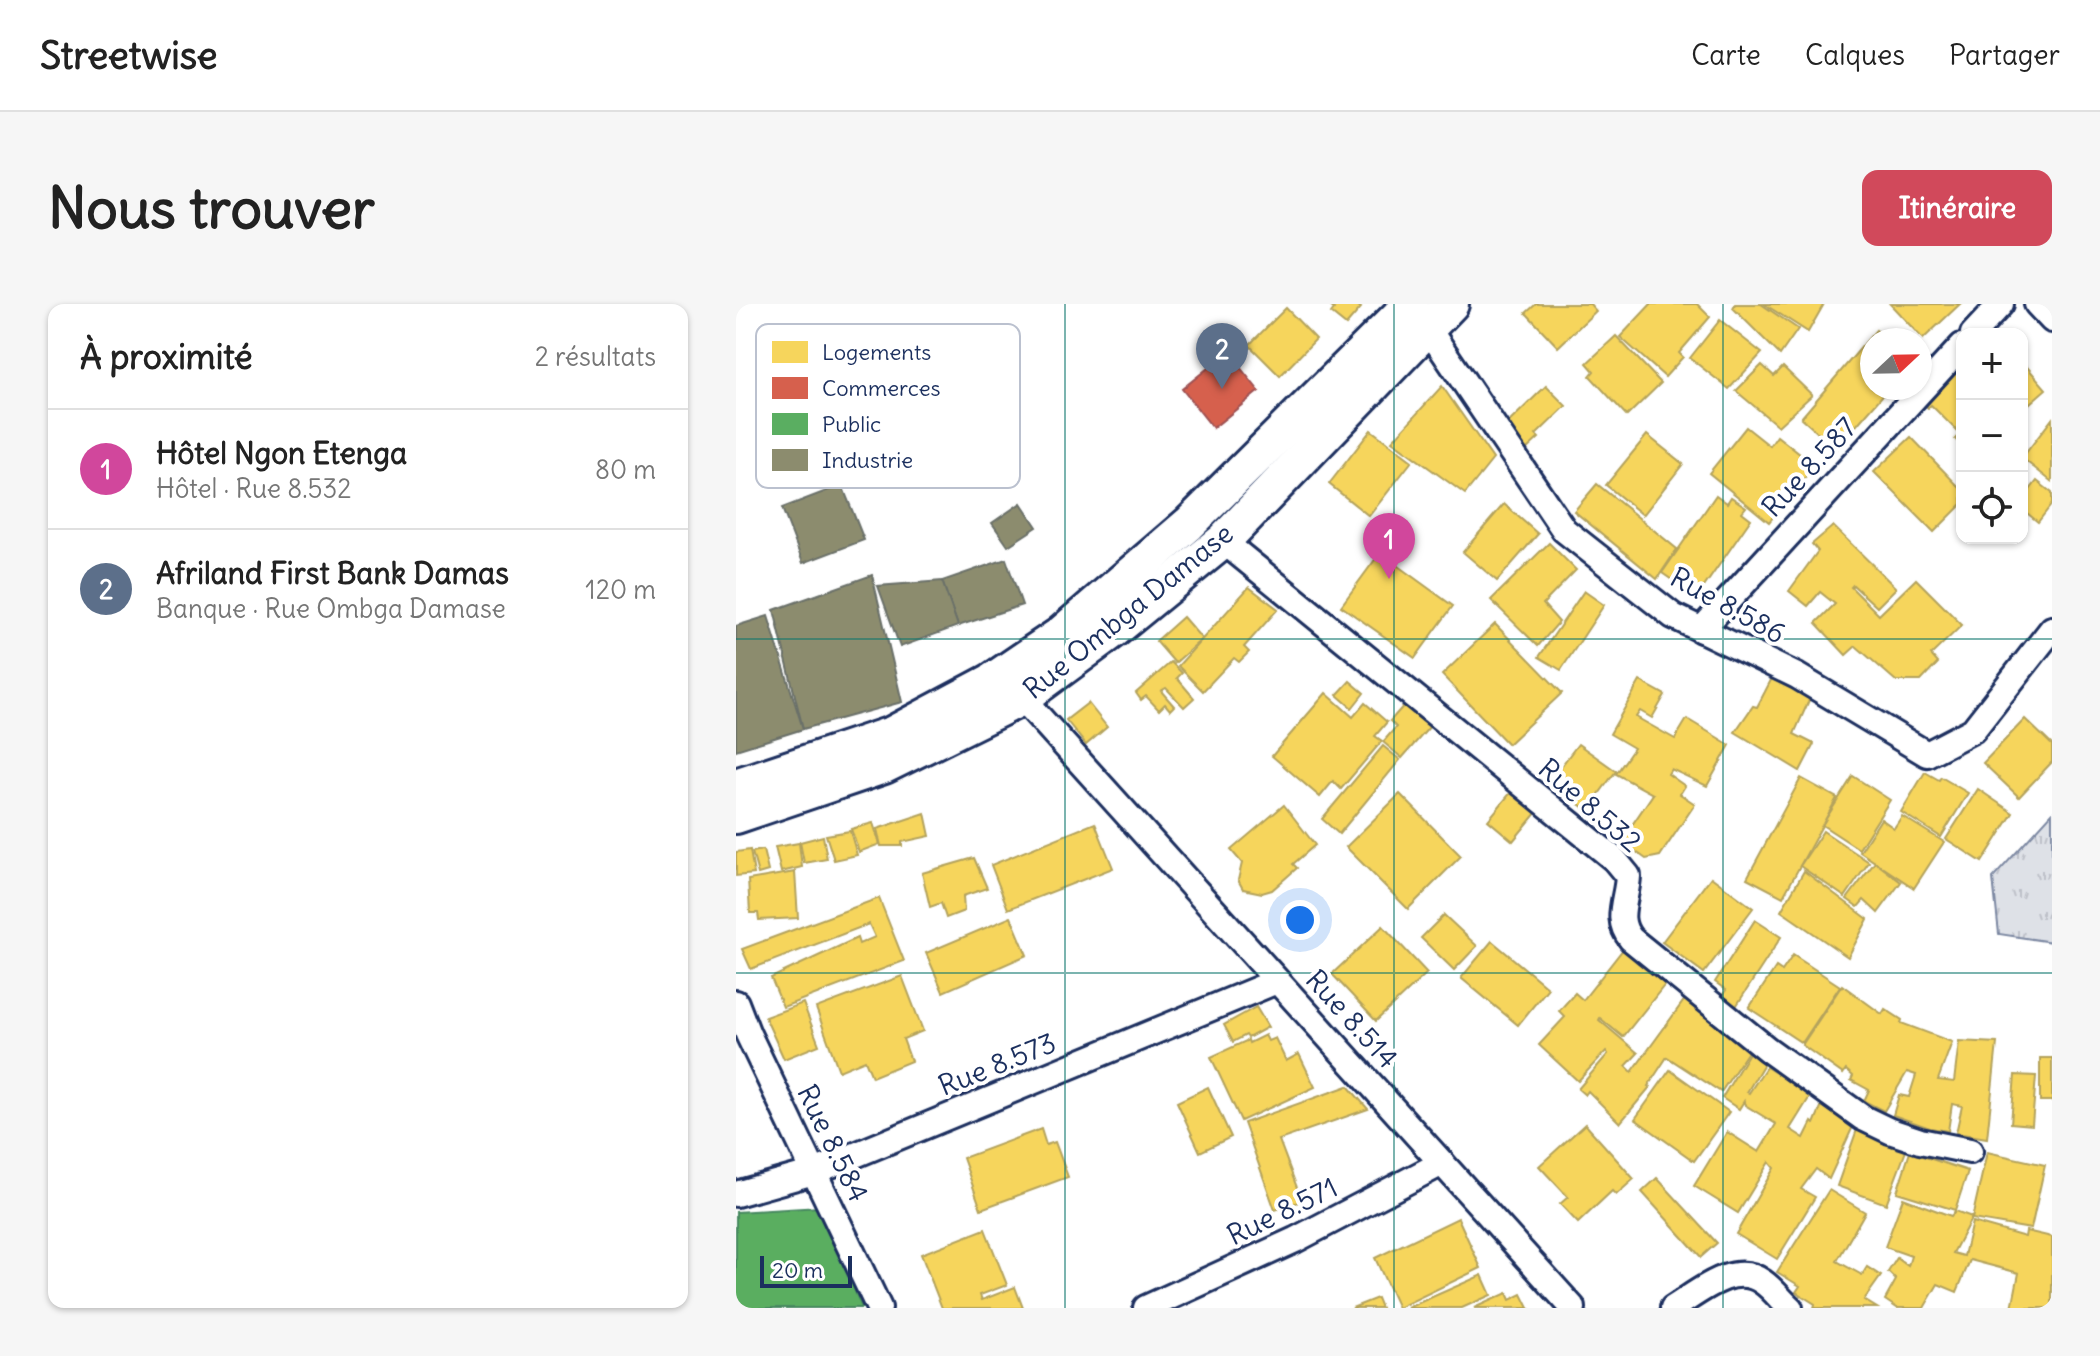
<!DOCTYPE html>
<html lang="fr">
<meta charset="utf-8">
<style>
:root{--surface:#fff;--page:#f6f6f6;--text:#222;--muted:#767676;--line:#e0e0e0;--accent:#d1495b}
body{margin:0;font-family:Delius,sans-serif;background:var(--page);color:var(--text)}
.controls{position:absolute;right:24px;top:24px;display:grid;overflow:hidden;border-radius:16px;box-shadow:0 2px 6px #0004}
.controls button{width:72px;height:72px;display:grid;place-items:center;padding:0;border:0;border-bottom:2px solid var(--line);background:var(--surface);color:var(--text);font:40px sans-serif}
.compass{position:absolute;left:1124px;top:24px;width:72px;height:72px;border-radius:50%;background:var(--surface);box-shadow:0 2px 6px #0004;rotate:68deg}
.scale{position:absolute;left:24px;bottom:20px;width:92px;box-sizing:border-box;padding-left:8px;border:4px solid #1b2f5e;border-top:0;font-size:22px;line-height:28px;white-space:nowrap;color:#1b2f5e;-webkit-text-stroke:6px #fff;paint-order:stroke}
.you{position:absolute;left:564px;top:616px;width:28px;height:28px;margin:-20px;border:6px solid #fff;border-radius:50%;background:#1a73e8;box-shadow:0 0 0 12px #1a73e833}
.badge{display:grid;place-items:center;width:52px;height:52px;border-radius:50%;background:var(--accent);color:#fff;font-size:26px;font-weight:700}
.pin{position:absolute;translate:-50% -66px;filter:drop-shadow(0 2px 4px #0008)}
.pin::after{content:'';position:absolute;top:42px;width:28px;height:24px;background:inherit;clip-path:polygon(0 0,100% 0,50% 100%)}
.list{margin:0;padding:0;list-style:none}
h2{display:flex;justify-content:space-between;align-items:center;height:104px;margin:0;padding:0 32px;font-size:34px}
h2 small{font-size:26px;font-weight:400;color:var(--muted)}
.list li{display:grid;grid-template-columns:52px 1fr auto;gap:24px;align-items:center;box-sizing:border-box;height:120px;padding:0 32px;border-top:2px solid var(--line)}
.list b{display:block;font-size:30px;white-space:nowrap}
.list p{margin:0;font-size:26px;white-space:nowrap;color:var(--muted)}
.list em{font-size:26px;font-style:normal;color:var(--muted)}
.icon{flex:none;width:44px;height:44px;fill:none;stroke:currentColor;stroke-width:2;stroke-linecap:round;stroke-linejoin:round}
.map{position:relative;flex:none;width:1316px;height:1004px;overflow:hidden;border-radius:16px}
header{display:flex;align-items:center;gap:48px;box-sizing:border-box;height:112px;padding:0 40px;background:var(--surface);border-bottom:2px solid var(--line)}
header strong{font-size:38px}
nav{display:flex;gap:44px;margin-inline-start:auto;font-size:28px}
.intro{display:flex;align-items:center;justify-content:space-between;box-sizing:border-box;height:192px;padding:0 48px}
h1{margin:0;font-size:56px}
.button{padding:20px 36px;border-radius:16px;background:var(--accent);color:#fff;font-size:28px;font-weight:700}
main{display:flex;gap:48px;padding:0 48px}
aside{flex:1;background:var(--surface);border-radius:16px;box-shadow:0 2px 6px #0004}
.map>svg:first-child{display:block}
.grass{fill:url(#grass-tufts);stroke:#7c88a2;stroke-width:2}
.homes{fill:#f6d55c;stroke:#b4a35d;stroke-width:2}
.shops{fill:#d6604d;stroke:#9e5152;stroke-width:2}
.public{fill:#5aae61;stroke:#478860;stroke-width:2}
.industry{fill:#8c8c6e;stroke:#6a7069;stroke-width:2}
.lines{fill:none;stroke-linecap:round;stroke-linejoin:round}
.minor-casing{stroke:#1b2f5e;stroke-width:30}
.secondary-casing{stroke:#1b2f5e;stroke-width:40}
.minor{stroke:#fff;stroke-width:24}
.secondary{stroke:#fff;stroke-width:34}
.grid{fill:none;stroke:#0f766e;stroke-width:2;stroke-opacity:0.55}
.labels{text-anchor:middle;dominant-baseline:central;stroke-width:8;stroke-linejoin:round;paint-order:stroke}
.street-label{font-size:28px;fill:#1b2f5e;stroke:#fff}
.key{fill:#fff;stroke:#bbc1cf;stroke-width:2}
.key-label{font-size:22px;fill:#1b2f5e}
</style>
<header>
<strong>Streetwise</strong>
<nav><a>Carte</a><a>Calques</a><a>Partager</a></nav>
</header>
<div class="intro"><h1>Nous trouver</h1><a class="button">Itinéraire</a></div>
<main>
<aside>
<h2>À proximité<small>2 résultats</small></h2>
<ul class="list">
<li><span class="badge" style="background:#d1479c">1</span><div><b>Hôtel Ngon Etenga</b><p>Hôtel · Rue 8.532</p></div><em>80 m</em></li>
<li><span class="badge" style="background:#5c6f8a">2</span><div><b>Afriland First Bank Damas</b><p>Banque · Rue Ombga Damase</p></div><em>120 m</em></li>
</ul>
</aside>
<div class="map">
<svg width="1316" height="1004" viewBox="0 0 1316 1004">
<defs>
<pattern id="grass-tufts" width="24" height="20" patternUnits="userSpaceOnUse" patternTransform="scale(2)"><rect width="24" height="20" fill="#dee1e7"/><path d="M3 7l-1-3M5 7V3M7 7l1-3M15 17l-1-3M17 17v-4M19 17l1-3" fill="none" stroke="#bec1c9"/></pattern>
</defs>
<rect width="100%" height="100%" fill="#fff"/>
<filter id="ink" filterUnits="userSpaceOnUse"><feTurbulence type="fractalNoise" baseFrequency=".0125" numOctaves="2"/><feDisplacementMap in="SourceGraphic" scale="16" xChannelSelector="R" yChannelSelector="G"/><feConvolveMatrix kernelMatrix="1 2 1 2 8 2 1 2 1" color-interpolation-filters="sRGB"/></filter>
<g filter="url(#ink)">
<polygon class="grass" points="1316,509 1316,638 1263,630 1257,574"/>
<g class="homes">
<polygon points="591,0 620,0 625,4 610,21 595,9 598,5"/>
<polygon points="800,0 854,0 860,7 822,43 790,9"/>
<polygon points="915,0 961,0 974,13 943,49 947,53 929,73 884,33"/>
<polygon points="999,0 1025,0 1062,25 1044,51 997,4"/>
<polygon points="1028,0 1088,0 1072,28"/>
<polygon points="1154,0 1224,0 1187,35"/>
<polygon points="550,4 580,35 544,72 513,41"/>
<polygon points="984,16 1026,49 993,85 954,54"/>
<polygon points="1140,26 1152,36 1136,36 1136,84 1153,84 1100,145 1065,114"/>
<polygon points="880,32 925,79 891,112 854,72 858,67 851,59"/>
<polygon points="1222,57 1226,61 1226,142 1219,135 1224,130 1195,101 1192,104 1184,95"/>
<polygon points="1286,57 1310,85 1286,106"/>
<polygon points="1026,61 1038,72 1047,63 1076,91 1042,122 1000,87"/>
<polygon points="706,82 757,155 729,190 656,137"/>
<polygon points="810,82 830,102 800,131 803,134 790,146 768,123"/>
<polygon points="1316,115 1316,178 1286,154"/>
<polygon points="1010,123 1034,142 1041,132 1079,162 1033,218 973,169"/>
<polygon points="635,126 676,157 633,212 593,180"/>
<polygon points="911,131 947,160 907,211 870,181"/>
<polygon points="1175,133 1226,186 1226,200 1198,228 1138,168"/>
<polygon points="1301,177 1316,189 1316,200 1302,218 1286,205 1286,196"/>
<polygon points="861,180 941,245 921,275 838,207"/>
<polygon points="980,191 991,199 995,193 1010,203 1006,208 1015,215 961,293 926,269"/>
<polygon points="768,200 802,230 761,277 727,248"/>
<polygon points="1097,222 1160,284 1141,303 1117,281 1115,283 1143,311 1180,275 1226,321 1195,351 1202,359 1185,377 1160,377 1120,342 1110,351 1080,319 1099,300 1084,288 1072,302 1053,287 1082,247 1076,240"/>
<polygon points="813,239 840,266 807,300 823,318 802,342 755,296"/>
<polygon points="644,249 717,302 679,354 605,302"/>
<polygon points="513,283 542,305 508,343 513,348 503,358 498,354 467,387 442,362"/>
<polygon points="848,287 868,301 825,366 803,353"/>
<polygon points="447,313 466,335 439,359 420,337"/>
<polygon points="759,320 826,389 772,440 706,371"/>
<polygon points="435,358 446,369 441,374 458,394 448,403 430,384 425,387 438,402 434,406 429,400 423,406 410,392 405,396 400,389"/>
<polygon points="1036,374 1074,394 1058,430 1078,440 1064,467 999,428 1017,402 1021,403"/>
<polygon points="614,377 628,389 616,404 601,391"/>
<polygon points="904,377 929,391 916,414 904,407 900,413 939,435 951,415 994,441 971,482 935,465 932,470 949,482 944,490 959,500 924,552 910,555 885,537 917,490 880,470 898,444 874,430"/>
<polygon points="590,389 617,413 629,399 651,418 639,432 646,437 605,485 597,477 584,493 536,452"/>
<polygon points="352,399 371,423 350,441 330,416"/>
<polygon points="670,399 695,421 666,454 647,438 660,423 654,417"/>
<polygon points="1289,415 1316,441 1316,458 1283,493 1247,459"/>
<polygon points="842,440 880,467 851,506 813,478"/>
<polygon points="647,442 664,456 603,530 586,515"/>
<polygon points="1189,468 1203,476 1205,473 1232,489 1205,533 1165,508"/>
<polygon points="1117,472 1154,496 1123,545 1086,521"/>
<polygon points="1065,474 1101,494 1047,593 1011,574"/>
<polygon points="1242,485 1277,509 1246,558 1210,535"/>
<polygon points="776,487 801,508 777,537 752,516"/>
<polygon points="664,490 725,552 672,605 610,543"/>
<polygon points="548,501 579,541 557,560 561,564 536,586 526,589 507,585 502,576 506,559 495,546"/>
<polygon points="189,509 194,532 166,538 166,542 145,542 141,525"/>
<polygon points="1166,512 1208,538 1178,584 1124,548 1145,515 1158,524"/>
<polygon points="137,519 144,540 123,548 115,525"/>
<polygon points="359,519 377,564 272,605 255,561"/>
<polygon points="114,527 121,551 98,556 90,531"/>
<polygon points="1087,527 1133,558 1109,593 1064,562"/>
<polygon points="87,532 91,555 68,559 64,538"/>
<polygon points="63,539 66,563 45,568 39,543"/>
<polygon points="14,546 18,570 0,572 0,548"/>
<polygon points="27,546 32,567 22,570 16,548"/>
<polygon points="238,554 251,584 227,592 228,607 210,614 205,599 194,603 186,569"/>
<polygon points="1139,558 1165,578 1142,609 1128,596 1122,603 1111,595"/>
<polygon points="1068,567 1132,615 1112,653 1045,607"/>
<polygon points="59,568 62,614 23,616 22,609 14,609 12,576"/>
<polygon points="975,573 1017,604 968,669 926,638"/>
<polygon points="143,594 168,657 47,703 35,674 121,634 123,640 139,633 133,620 15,665 6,645"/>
<polygon points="708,611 741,642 718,666 685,634"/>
<polygon points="275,613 291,651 207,688 190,649"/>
<polygon points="1019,616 1045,633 999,704 984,695 990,686 979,678"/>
<polygon points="647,622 691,669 640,717 596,670"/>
<polygon points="756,637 812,684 782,721 725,674"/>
<polygon points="888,644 931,678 887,733 864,714 863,716 902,749 890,762 896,768 952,691 1017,740 985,788 931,753 912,782 914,783 884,819 852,787 849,791 842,785 872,750 870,747 842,777 803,741 829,713 823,707 839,689 847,696"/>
<polygon points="1057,651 1104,682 1066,739 1013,704 1040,663 1046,667"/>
<polygon points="166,672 187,727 167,735 175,757 136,773 129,756 103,767 80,704"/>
<polygon points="1106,681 1146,710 1149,705 1166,716 1165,719 1216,738 1202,776 1218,778 1223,737 1261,739 1251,834 1220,829 1226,802 1216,800 1212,827 1194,824 1157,811 1163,791 1173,793 1180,771 1171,768 1148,807 1128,797 1133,786 1115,776 1117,772 1110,766 1107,770 1066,741"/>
<polygon points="67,699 83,741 48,755 29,713"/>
<polygon points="520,703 532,723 512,734 510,731 497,738 488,721"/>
<polygon points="529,731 532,737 539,734 550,757 563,750 579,783 505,817 475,753 512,736 513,739"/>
<polygon points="1017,742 1033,751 1011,788 1013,789 1030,763 1075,791 1054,825 1068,834 1076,818 1078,820 1088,796 1119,818 1093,875 1080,865 1065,885 1079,893 1041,955 1000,930 1038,864 1033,858 1002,909 958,882 991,828 1023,848 1040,820 1009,801 1008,797 1003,805 986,794"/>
<rect x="1304" y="754" width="12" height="43"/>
<polygon points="934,766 993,808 958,857 899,815"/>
<polygon points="1279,771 1300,772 1296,821 1275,819"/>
<polygon points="612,782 632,805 543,836 566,897 539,906 508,819"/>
<polygon points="472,783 495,833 464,848 441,798"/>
<polygon points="849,820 898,875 880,891 876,887 842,919 824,900 832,893 803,862"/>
<polygon points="1123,820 1171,844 1150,900 1101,882"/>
<polygon points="305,825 310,841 319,838 332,873 245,905 227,854"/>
<polygon points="1174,848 1232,867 1219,906 1161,888"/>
<polygon points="1251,848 1309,861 1295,925 1236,915"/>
<polygon points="921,874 981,939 965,953 906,888"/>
<polygon points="1093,886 1129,908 1101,957 1126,971 1131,963 1145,972 1128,996 1141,1004 1078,1004 1079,1000 1060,988 1064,982 1041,968"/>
<polygon points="1167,894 1215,912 1219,907 1236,913 1217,949 1228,952 1236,918 1289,933 1290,927 1316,933 1316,1004 1276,1004 1283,969 1234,956 1221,988 1202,980 1188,1004 1161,1004 1149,996 1160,976 1152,968 1161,954 1172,962 1175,952 1149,943"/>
<polygon points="722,914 745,964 662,1004 639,954"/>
<polygon points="249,925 271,981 244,991 246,996 279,983 287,1004 206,1004 185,950"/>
<polygon points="746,971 755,991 726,1004 671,1004"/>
<polygon points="771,989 774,996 786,990 793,1004 738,1004"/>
<polygon points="641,994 645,1004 616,1004"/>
</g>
<polygon class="shops" points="492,48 523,87 477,124 446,85"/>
<polygon class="public" points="84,903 126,1004 0,1004 0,908"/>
<g class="industry">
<polygon points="106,181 128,236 67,259 46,204"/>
<polygon points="285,199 301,223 272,242 256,219"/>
<polygon points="270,255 286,301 222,322 206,277"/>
<polygon points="136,271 166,398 67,425 38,306"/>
<polygon points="206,277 222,322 164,343 142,282"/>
<polygon points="32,312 67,425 0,446 0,322"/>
</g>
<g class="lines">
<g class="minor-casing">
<g id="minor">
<polyline points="1301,0 1316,16"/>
<polyline points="691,23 828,226 937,312 1061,372 1191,450 1237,426 1316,325"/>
<polyline points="1237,30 1265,0"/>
<path d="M487 237 878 555 892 572C891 596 878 615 895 635L1031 745 1127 814 1154 827 1184 837 1234 847"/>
<polyline points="965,326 1226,42"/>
<polyline points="286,394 837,1004"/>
<polyline points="0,699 12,730 143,1004"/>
<polyline points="0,890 78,868 541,677"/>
<polyline points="410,1004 559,936 706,859"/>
<path d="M937 1004C962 989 998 956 1027 978 1037 985 1045 996 1054 1004"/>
</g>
</g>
<g class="secondary-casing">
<g id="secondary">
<polyline points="0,482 156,430 254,378 325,330 453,220 675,0"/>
<polyline points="0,512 148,462 286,394 377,327 487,237 715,0"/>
</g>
</g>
<use href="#minor" class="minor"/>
<use href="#secondary" class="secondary"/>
</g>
</g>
<path class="grid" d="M329 0V1004M658 0V1004M987 0V1004M0 335H1316M0 669H1316"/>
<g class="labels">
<g class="street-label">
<text transform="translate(1073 163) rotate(-47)">Rue 8.587</text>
<text transform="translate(992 301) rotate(29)">Rue 8.586</text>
<text transform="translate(392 307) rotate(-39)">Rue Ombga Damase</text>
<text transform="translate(854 501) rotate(41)">Rue 8.532</text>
<text transform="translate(616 715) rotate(48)">Rue 8.514</text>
<text transform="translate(261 760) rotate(-22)">Rue 8.573</text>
<text transform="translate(97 839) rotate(64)">Rue 8.584</text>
<text transform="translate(546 907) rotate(-26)">Rue 8.571</text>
</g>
</g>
<rect x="20" y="20" width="264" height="164" rx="12" class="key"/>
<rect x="36" y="37" width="36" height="22" fill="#f6d55c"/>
<rect x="36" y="73" width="36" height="22" fill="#d6604d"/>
<rect x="36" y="109" width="36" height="22" fill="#5aae61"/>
<rect x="36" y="145" width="36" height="22" fill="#8c8c6e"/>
<g class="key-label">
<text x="86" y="56">Logements</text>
<text x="86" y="92">Commerces</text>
<text x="86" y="128">Public</text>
<text x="86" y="164">Industrie</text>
</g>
</svg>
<div class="controls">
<button>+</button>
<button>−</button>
<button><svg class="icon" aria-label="locate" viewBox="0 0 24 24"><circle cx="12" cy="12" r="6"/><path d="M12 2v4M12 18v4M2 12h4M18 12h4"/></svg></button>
</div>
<svg class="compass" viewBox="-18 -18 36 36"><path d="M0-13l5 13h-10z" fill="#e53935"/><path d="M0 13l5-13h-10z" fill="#767676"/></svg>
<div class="scale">20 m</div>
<div class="you"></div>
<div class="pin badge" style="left:653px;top:275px;background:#d1479c">1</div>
<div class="pin badge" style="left:486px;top:85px;background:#5c6f8a">2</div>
</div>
</main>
